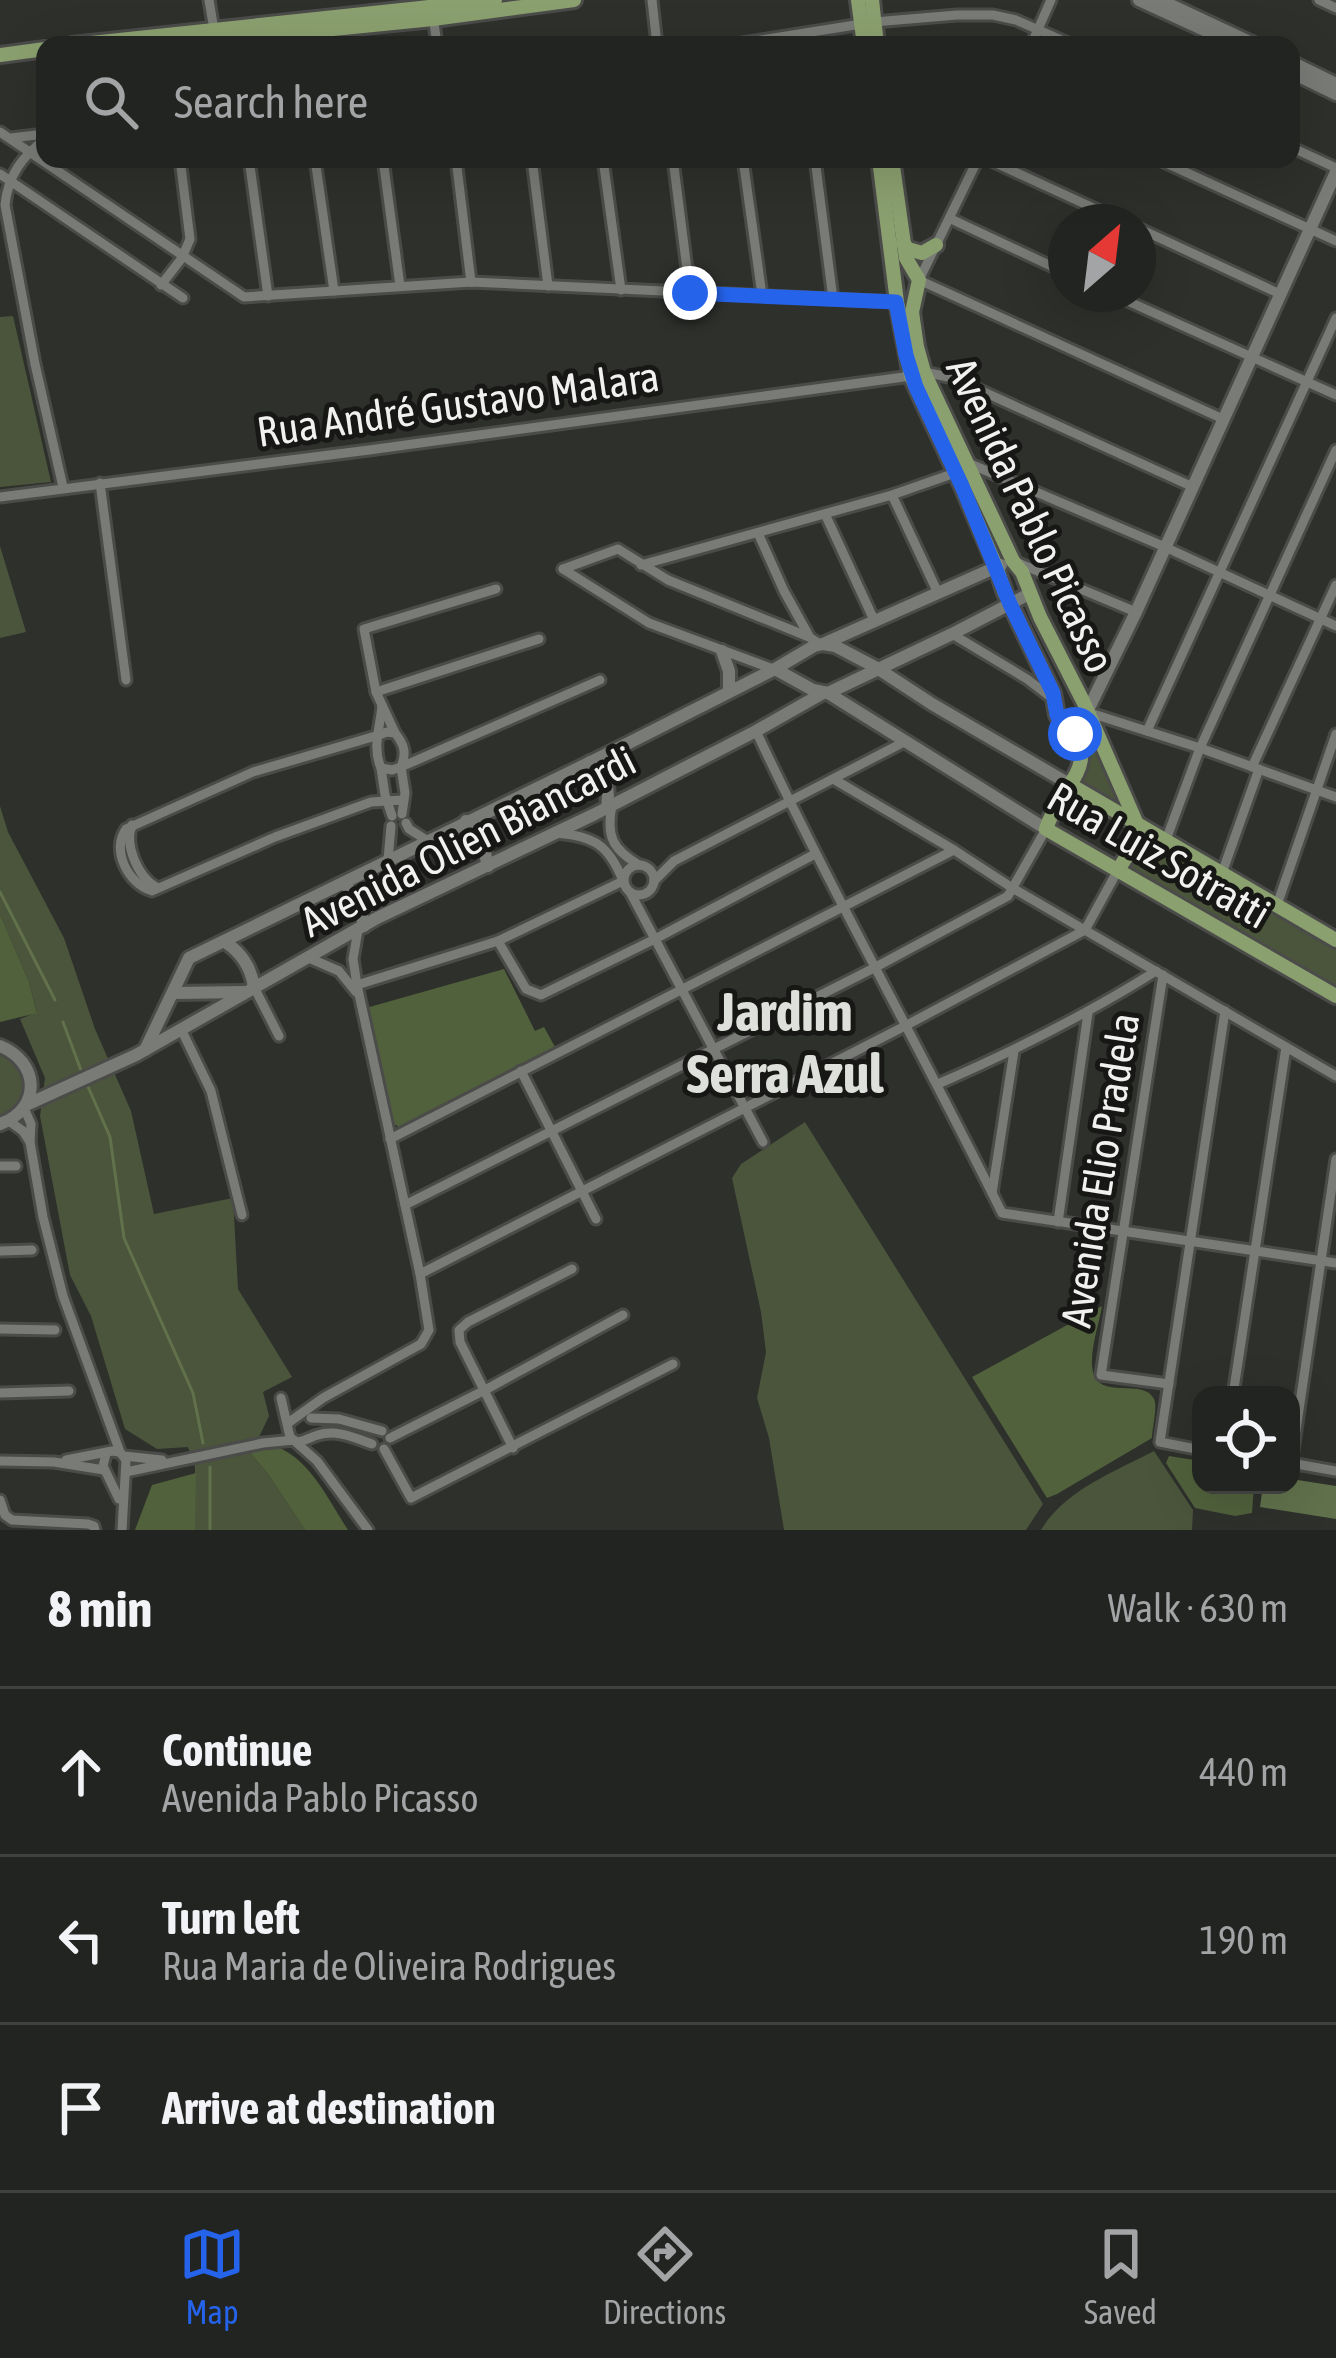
<!DOCTYPE html>
<meta charset="utf-8">
<style>
:root{--surface:#222421;--page:#2a2c2a;--text:#f1f3f6;--muted:#a2a4a5;--line:#3f413f;--accent:#2563eb}
body{margin:0;font-family:"Asap Condensed",sans-serif;background:var(--page);color:var(--text)}
.controls{position:absolute;right:36px;bottom:36px;display:grid;overflow:hidden;border-radius:24px;box-shadow:0 12px 48px #0002}
.controls button{width:108px;height:108px;display:grid;place-items:center;padding:0;border:0;border-bottom:3px solid var(--line);background:var(--surface);color:var(--text);font:60px sans-serif}
.compass{position:absolute;left:1048px;top:204px;width:108px;height:108px;border-radius:50%;background:var(--surface);box-shadow:0 12px 48px #0002;rotate:28deg}
.stop{position:absolute;width:36px;height:36px;margin:-27px;border:9px solid #2563eb;border-radius:50%;background:#fff}
.stop.end{background:#2563eb;border-color:#fff;box-shadow:0 3px 12px #0008}
.list{margin:0;padding:0;list-style:none}
h2{display:flex;justify-content:space-between;align-items:center;height:156px;margin:0;padding:0 48px;font-size:51px}
h2 small{font-size:39px;font-weight:400;color:var(--muted)}
.list li{display:grid;grid-template-columns:78px 1fr auto;gap:36px;align-items:center;box-sizing:border-box;height:168px;padding:0 48px;border-top:3px solid var(--line)}
.list b{display:block;font-size:45px;white-space:nowrap}
.list p{margin:0;font-size:39px;white-space:nowrap;color:var(--muted)}
.list em{font-size:39px;font-style:normal;color:var(--muted)}
.icon{flex:none;width:66px;height:66px;fill:none;stroke:currentColor;stroke-width:2;stroke-linecap:round;stroke-linejoin:round}
.map{position:relative;flex:none;width:1336px;height:1530px;overflow:hidden}
.search{position:absolute;background:var(--surface);box-shadow:0 12px 48px #0002;left:36px;right:36px;top:36px;height:132px;display:flex;align-items:center;gap:30px;box-sizing:border-box;padding:0 42px;border-radius:24px;color:var(--muted);font-size:45px}
.sheet{height:660px;background:var(--surface)}
nav{display:flex;justify-content:space-around;align-items:center;box-sizing:border-box;height:168px;border-top:3px solid var(--line);background:var(--surface);font-size:33px;color:var(--muted)}
nav a{display:grid;justify-items:center;gap:6px}
nav .on{color:var(--accent)}
.map>svg:first-child{display:block}
.green{fill:#4a553b}
.forest{fill:#51613c}
.water{fill:#61714c}
.lines{fill:none;stroke-linecap:round;stroke-linejoin:round}
.stream{stroke:#61714c;stroke-width:3}
.street-casing{stroke:#4b4c49;stroke-width:15}
.secondary-casing{stroke:#4b4c49;stroke-width:18}
.primary-casing{stroke:#4b4c49;stroke-width:20}
.street{stroke:#787b76;stroke-width:9}
.secondary{stroke:#787b76;stroke-width:12}
.primary{stroke:#8ba06f;stroke-width:14}
.route{stroke:#2563eb;stroke-width:15}
.labels{text-anchor:middle;dominant-baseline:central;stroke-width:10;stroke-linejoin:round;paint-order:stroke}
.street-label{font-size:42px;fill:#f1f2f0;stroke:#171816}
.district-label{font-size:54px;font-weight:bold;fill:#dee1db;stroke:#171816}
</style>
<div class="map">
<svg width="1336" height="1530" viewBox="0 0 1336 1530">
<rect width="100%" height="100%" fill="#2e302c"/>
<g class="green">
<polygon points="13,316 51,482 0,487 0,317"/>
<polygon points="0,546 26,632 0,638"/>
<polygon points="1084,725 1087,726 1126,811 1082,784 1080,777 1089,753 1078,730"/>
<polygon points="0,806 8,832 64,938 95,1029 131,1111 154,1214 233,1198 238,1289 292,1377 263,1392 269,1416 251,1454 268,1474 305,1530 195,1530 195,1467 188,1447 157,1449 125,1429 91,1316 70,1275 40,1116 45,1078 20,1019 37,1012 29,982 0,914"/>
<polygon points="1151,838 1336,947 1336,990 1131,867 1146,839"/>
<path d="M0 1051C31 1070 35 1100 0 1118Z"/>
<polygon points="805,1122 1043,1504 1026,1530 784,1530 769,1438 757,1398 766,1352 761,1312 732,1178 741,1164"/>
<path d="M1154 1451 1193 1510 1192 1530H1041C1065 1490 1114 1472 1154 1451Z"/>
</g>
<g class="forest">
<polygon points="0,914 29,982 37,1013 0,1022"/>
<polygon points="504,969 535,1031 544,1027 555,1047 407,1126 399,1127 392,1123 366,1008"/>
<path d="M1102 1306C1099 1324 1091 1346 1092 1365 1094 1404 1143 1376 1154 1399 1158 1408 1152 1428 1152 1438L1057 1494 1047 1498 972 1377Z"/>
<path d="M280 1448C312 1463 329 1501 348 1530H305L268 1474 251 1454 252 1451Z"/>
<polygon points="1169,1456 1201,1461 1201,1485 1254,1485 1252,1513 1235,1516 1195,1508 1166,1463"/>
<polygon points="196,1473 195,1530 135,1530 152,1485"/>
</g>
<polygon class="water" points="1291,1479 1336,1486 1336,1519 1260,1507 1263,1485 1291,1485"/>
<g class="lines">
<g class="stream">
<polyline points="0,892 55,1000"/>
<polyline points="63,1022 82,1073"/>
<polyline points="86,1082 110,1137 124,1238 193,1393 203,1443"/>
<polyline points="210,1530 210,1467"/>
</g>
<g class="street-casing">
<g id="street">
<polyline points="209,0 214,30"/>
<polyline points="431,0 437,45"/>
<polyline points="652,0 657,45"/>
<polyline points="1319,0 1336,8"/>
<polyline points="730,45 874,22 957,15 993,15 1016,20 1073,45"/>
<polyline points="1031,45 1051,0"/>
<polyline points="0,132 244,297 471,282 897,302"/>
<polyline points="11,138 45,134"/>
<path d="M45 139C22 157 8 175 5 205L35 364 63 487"/>
<polyline points="1291,147 1336,168"/>
<polyline points="249,159 268,296"/>
<polyline points="315,159 334,291"/>
<polyline points="383,159 400,286"/>
<polyline points="456,159 471,282"/>
<polyline points="532,159 548,286"/>
<polyline points="603,159 621,290"/>
<polyline points="673,159 690,293"/>
<polyline points="743,159 762,295"/>
<polyline points="815,159 833,299"/>
<polyline points="978,159 919,280 1223,419"/>
<polyline points="987,159 1124,222"/>
<polyline points="1157,159 1336,241"/>
<polyline points="0,174 183,298"/>
<polyline points="951,219 1066,273"/>
<polyline points="1138,228 1280,294"/>
<polyline points="161,285 182,258 190,239 180,159"/>
<polyline points="1112,294 1336,395"/>
<polyline points="968,463 1165,547 1336,626"/>
<polyline points="100,483 126,680"/>
<polyline points="892,495 938,593"/>
<polyline points="0,497 369,450 911,376 924,372 953,378 1193,487"/>
<polyline points="825,514 874,620"/>
<polyline points="758,533 784,591 809,636"/>
<polyline points="1013,561 1136,612"/>
<polyline points="641,565 892,495 955,473"/>
<polyline points="563,569 618,549 668,580 809,637 820,644"/>
<polyline points="563,569 649,623 773,669"/>
<polyline points="952,634 1027,679 1053,699"/>
<polyline points="376,692 539,639"/>
<path d="M382 706C380 728 372 747 381 768L392 770 401 767C407 753 404 744 395 733L387 732 379 735 253 772 126 829C111 850 128 884 152 891L275 837 371 802 403 800"/>
<polyline points="1087,712 1200,748 1336,797"/>
<path d="M756 731C833 895 922 1051 1002 1213L1336 1263"/>
<polyline points="1147,731 1336,318"/>
<polyline points="395,733 376,692 364,629 496,589"/>
<polyline points="1252,767 1336,585"/>
<polyline points="381,768 385,795 392,816"/>
<polyline points="835,780 954,850 1014,889 1336,1076"/>
<path d="M612 805C606 836 612 849 639 865"/>
<polyline points="402,814 405,793 401,767 600,680"/>
<polyline points="406,823 409,829 428,841"/>
<path d="M132 825C124 845 138 877 156 887"/>
<polyline points="1166,840 1200,748 1336,450"/>
<polyline points="388,860 391,826"/>
<circle cx="639" cy="880" r="15"/>
<polyline points="1222,873 1259,769"/>
<polyline points="654,881 674,861 906,741"/>
<polyline points="631,894 763,1142"/>
<polyline points="1277,905 1336,734"/>
<polyline points="498,941 526,989 541,995 655,939 815,854"/>
<polyline points="309,958 339,971 356,992"/>
<polyline points="1163,975 1101,1375 1169,1384"/>
<path d="M357 985 498 941 623 881C609 845 594 836 556 833"/>
<polyline points="254,987 279,1036"/>
<polyline points="181,1029 211,1091 242,1215"/>
<polyline points="521,1071 596,1219"/>
<path d="M938 1084C1014 1051 1086 1015 1156 971"/>
<polyline points="24,1108 31,1124 30,1142 43,1217 63,1296 120,1452 126,1460 122,1530"/>
<polyline points="9,1121 23,1131 30,1142"/>
<polyline points="390,1139 954,850"/>
<polyline points="0,1166 16,1166"/>
<polyline points="992,1193 1014,1051"/>
<polyline points="405,1205 874,968 1008,896 1046,829"/>
<polyline points="1058,1222 1088,1013"/>
<polyline points="0,1251 32,1250"/>
<polyline points="420,1274 905,1026 1085,930 1118,870"/>
<polyline points="0,1329 55,1330"/>
<polyline points="0,1393 69,1391"/>
<polyline points="1233,1395 1286,1047"/>
<polyline points="281,1398 290,1437 317,1461 368,1530"/>
<polyline points="311,1418 339,1419 382,1431"/>
<polyline points="288,1423 323,1398 421,1344 429,1330 420,1274 357,985 353,959 358,930"/>
<polyline points="390,1438 485,1390 623,1315"/>
<path d="M298 1442C305 1441 311 1437 318 1435 336 1429 355 1438 372 1444"/>
<polyline points="513,1448 460,1342 459,1330 468,1322 572,1269"/>
<polyline points="384,1449 411,1498 673,1364"/>
<polyline points="1201,1450 1160,1442 1225,1011"/>
<polyline points="106,1454 103,1466 119,1499"/>
<polyline points="124,1456 162,1460"/>
<polyline points="66,1460 112,1451 119,1452"/>
<polyline points="0,1461 54,1462 104,1470"/>
<polyline points="1291,1463 1336,1471"/>
<polyline points="1291,1464 1336,1159"/>
<polyline points="126,1472 263,1443 294,1440"/>
<polyline points="0,1500 5,1515 12,1520 88,1524 94,1526 95,1530"/>
</g>
</g>
<g class="secondary-casing">
<g id="secondary">
<polyline points="1139,0 1237,45"/>
<polyline points="1160,0 1256,45"/>
<polyline points="1291,62 1336,84"/>
<polyline points="1291,72 1336,94"/>
<polyline points="823,644 1001,565"/>
<polyline points="722,651 729,671 729,691"/>
<polyline points="775,669 813,690 828,693 952,634 1029,594"/>
<polyline points="828,693 1046,829"/>
<polyline points="1087,712 1136,612 1336,172"/>
<path d="M590 762C606 775 610 787 607 808"/>
<polyline points="466,821 482,841 488,866"/>
<polyline points="344,883 359,902 364,926"/>
<path d="M225 942C242 953 251 967 254 987"/>
<polyline points="174,993 245,992"/>
<path d="M0 1046C40 1062 42 1109 0 1124"/>
<polyline points="145,1050 189,958 603,756 775,669 814,646 823,644 835,646 877,668 932,704 1069,784"/>
<polyline points="26,1105 136,1055 377,918 595,814 756,731 823,693"/>
</g>
</g>
<g class="primary-casing">
<g id="primary">
<polyline points="858,0 864,45"/>
<polyline points="872,0 877,45"/>
<polyline points="72,45 495,0"/>
<polyline points="173,45 433,19 574,0"/>
<polyline points="0,55 45,49"/>
<path d="M879 159 897 302 911 376 962 486 996 566 1005 593 1053 693 1057 715C1109 766 1063 777 1046 829L1336 996"/>
<polyline points="892,159 906,258 919,280 912,312 917,347 924,372 1013,561 1022,572 1040,617 1084,703 1137,824"/>
<polyline points="903,243 908,249 922,253 936,245"/>
<polyline points="1069,784 1336,940"/>
<polyline points="1118,870 1132,848 1137,824"/>
</g>
</g>
<use href="#street" class="street"/>
<use href="#secondary" class="secondary"/>
<use href="#primary" class="primary"/>
</g>
<g class="lines">
<polyline class="route" points="690,293 896,302 906,355 916,387 962,486 1010,604 1053,693 1057,715 1075,734"/>
</g>
<g class="labels">
<g class="street-label">
<text transform="translate(458 404) rotate(-8)">Rua André Gustavo Malara</text>
<text transform="translate(1031 515) rotate(65)">Avenida Pablo Picasso</text>
<text transform="translate(468 841) rotate(-27)">Avenida Olien Biancardi</text>
<text transform="translate(1159 855) rotate(30)">Rua Luiz Sotratti</text>
<text transform="translate(1100 1170) rotate(-81)">Avenida Elio Pradela</text>
</g>
<g class="district-label">
<text x="785" y="1011">Jardim<tspan x="785" dy="62">Serra Azul</tspan></text>
</g>
</g>
</svg>
<div class="controls">
<button><svg class="icon" aria-label="locate" viewBox="0 0 24 24"><circle cx="12" cy="12" r="6"/><path d="M12 2v4M12 18v4M2 12h4M18 12h4"/></svg></button>
</div>
<svg class="compass" viewBox="-18 -18 36 36"><path d="M0-13l5 13h-10z" fill="#e53935"/><path d="M0 13l5-13h-10z" fill="#a2a4a5"/></svg>
<div class="stop" style="left:1075px;top:734px"></div>
<div class="stop end" style="left:690px;top:293px"></div>
<div class="search"><svg class="icon" aria-label="search" viewBox="0 0 24 24"><circle cx="10" cy="10" r="6"/><path d="M15 15l6 6"/></svg>Search here</div>
</div>
<section class="sheet">
<h2>8 min<small>Walk · 630 m</small></h2>
<ul class="list">
<li><svg class="icon" aria-label="ahead" viewBox="0 0 24 24"><path d="M12 20V5M6 11l6-6 6 6"/></svg><div><b>Continue</b><p>Avenida Pablo Picasso</p></div><em>440 m</em></li>
<li><svg class="icon" aria-label="left" viewBox="0 0 24 24"><path d="M17 20v-9H6M10 6l-5 5 5 5"/></svg><div><b>Turn left</b><p>Rua Maria de Oliveira Rodrigues</p></div><em>190 m</em></li>
<li><svg class="icon" aria-label="arrive" viewBox="0 0 24 24"><path d="M6 21V4h12l-3 4 3 4H6"/></svg><div><b>Arrive at destination</b></div></li>
</ul>
</section>
<nav>
<a class="on"><svg class="icon" aria-label="map" viewBox="0 0 24 24"><path d="M3 6l6-2 6 2 6-2v14l-6 2-6-2-6 2zM9 4v14M15 6v14"/></svg>Map</a>
<a><svg class="icon" aria-label="directions" viewBox="0 0 24 24"><path d="M12 3l9 9-9 9-9-9zM9 14v-3h6M13 9l2 2-2 2"/></svg>Directions</a>
<a><svg class="icon" aria-label="saved" viewBox="0 0 24 24"><path d="M7 4h10v16l-5-4-5 4z"/></svg>Saved</a>
</nav>
